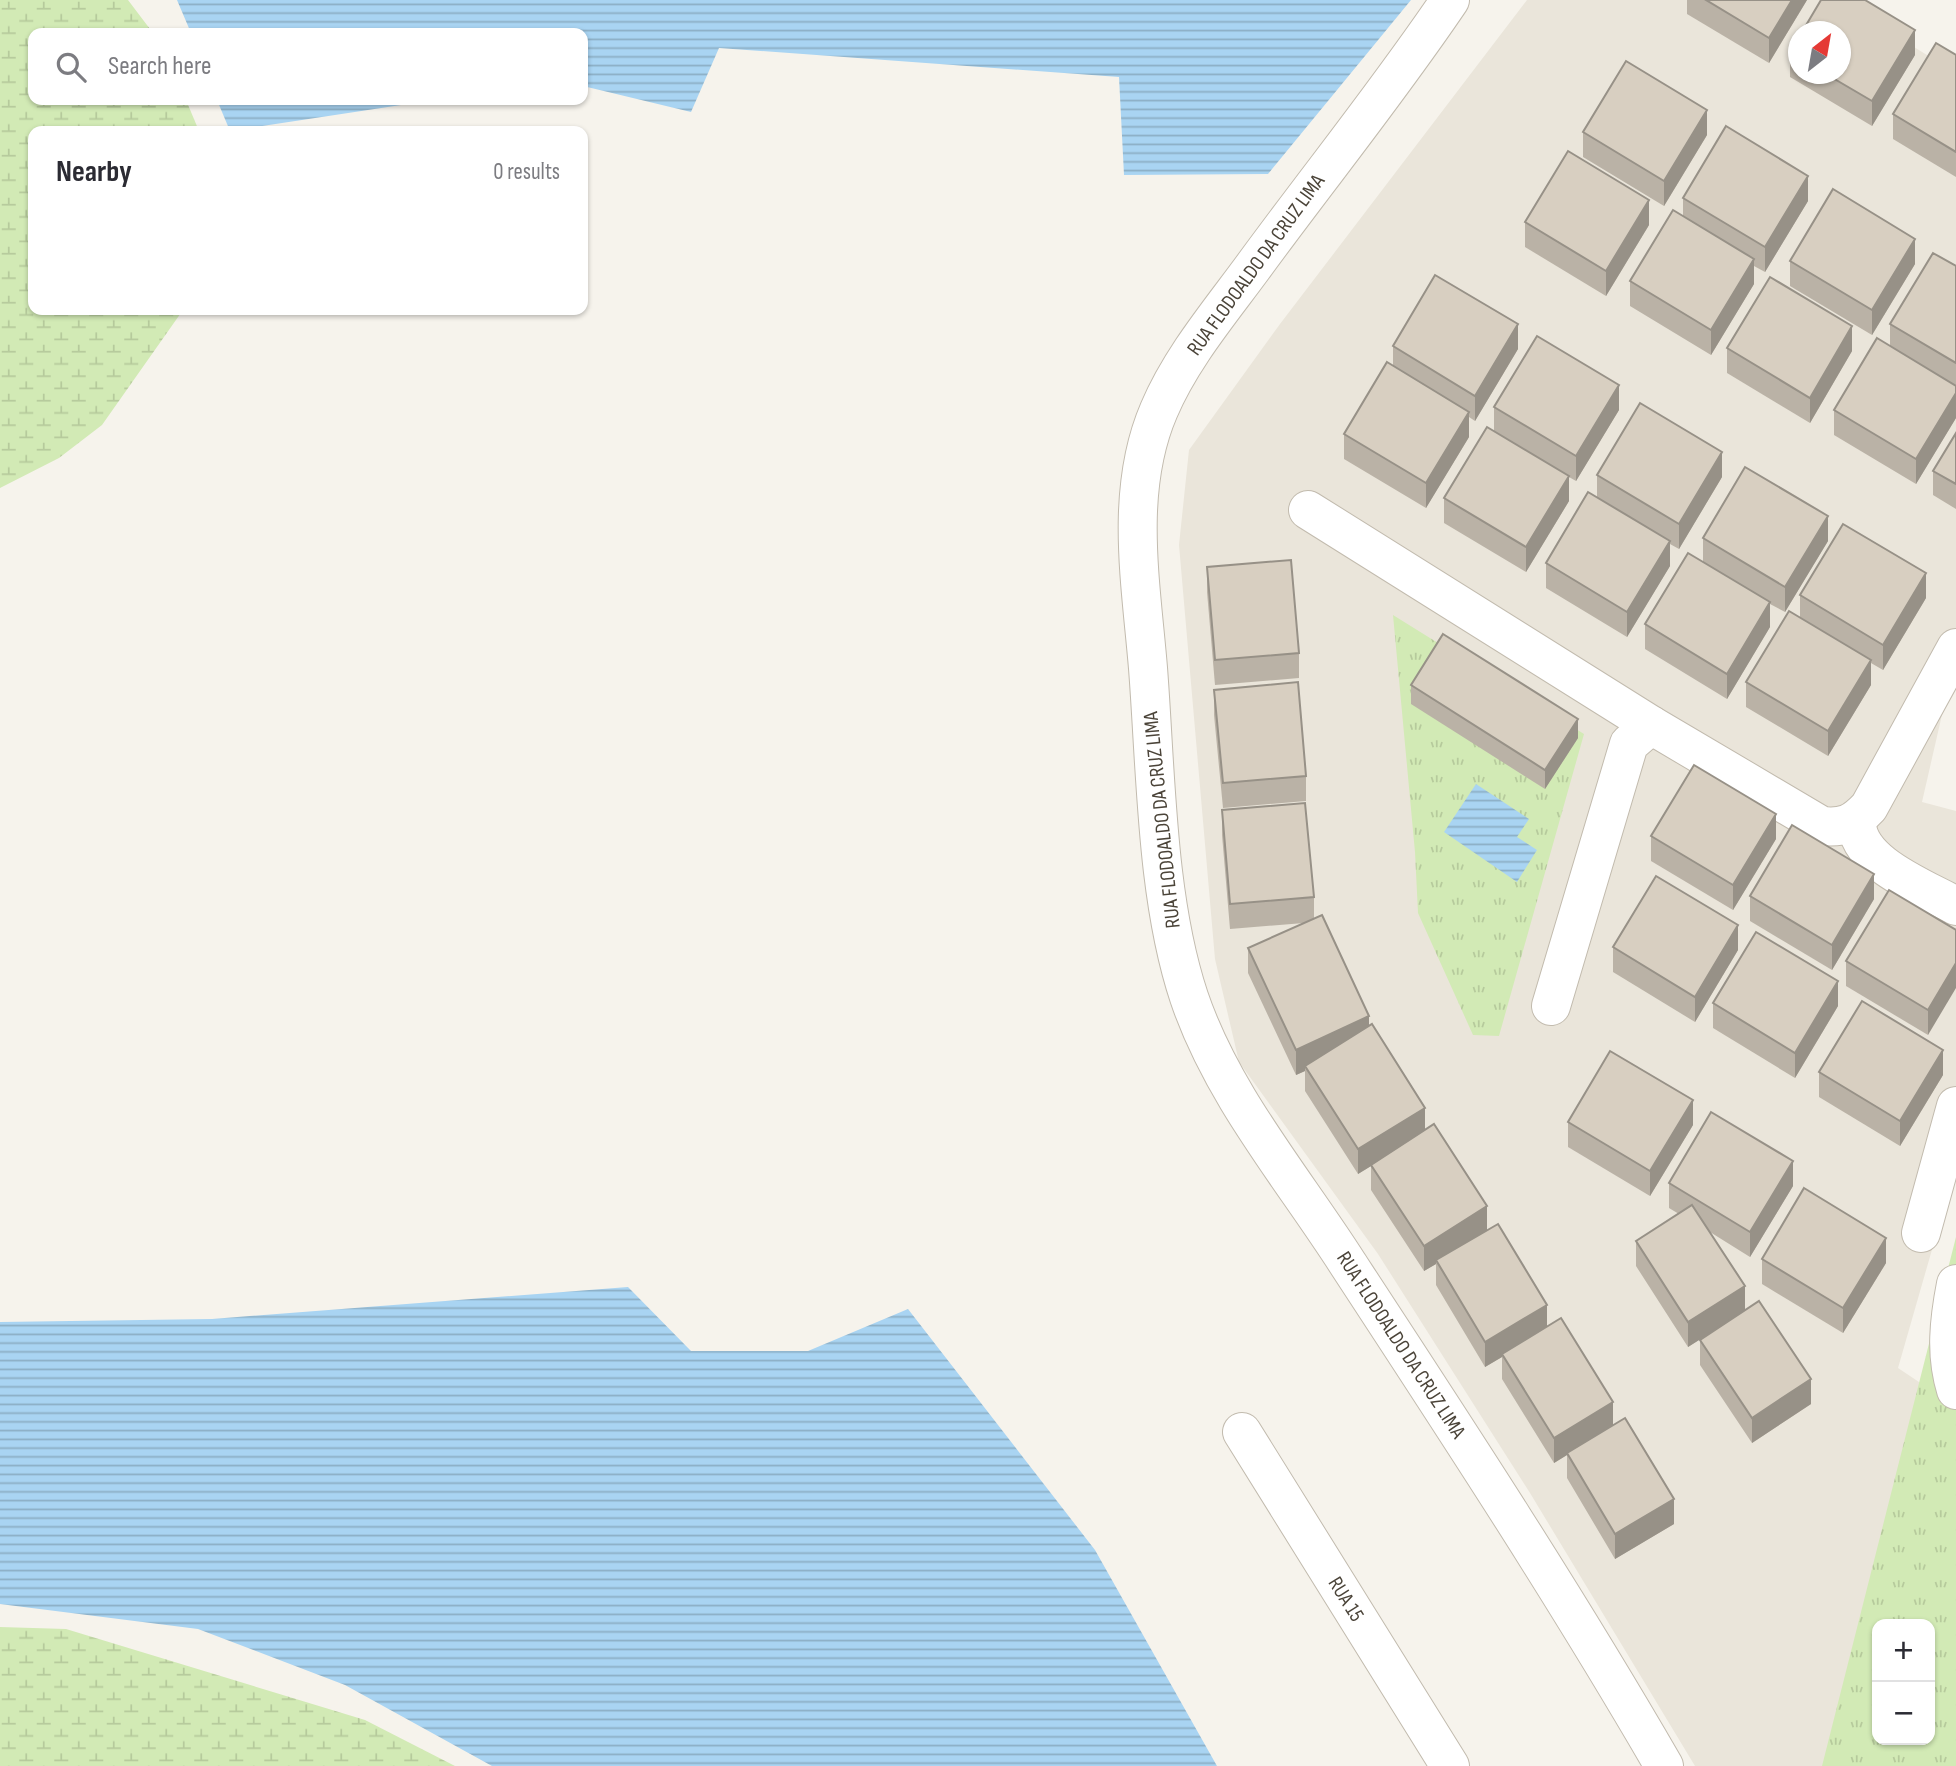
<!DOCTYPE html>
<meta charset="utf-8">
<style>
:root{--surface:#fff;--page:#f2f2f3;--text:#2b2b33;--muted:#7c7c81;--line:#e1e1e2}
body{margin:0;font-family:"Sofia Sans Condensed",sans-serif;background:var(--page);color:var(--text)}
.controls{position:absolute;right:21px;bottom:21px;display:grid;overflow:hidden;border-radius:14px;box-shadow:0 2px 5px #0004}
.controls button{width:63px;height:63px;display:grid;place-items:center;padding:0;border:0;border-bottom:2px solid var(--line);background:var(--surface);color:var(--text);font:35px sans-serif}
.compass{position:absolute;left:1788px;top:21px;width:63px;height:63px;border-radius:50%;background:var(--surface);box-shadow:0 2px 5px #0004;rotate:31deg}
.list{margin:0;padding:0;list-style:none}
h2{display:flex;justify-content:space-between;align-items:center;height:91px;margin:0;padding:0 28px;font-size:30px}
h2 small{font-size:23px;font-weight:400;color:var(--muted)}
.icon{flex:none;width:38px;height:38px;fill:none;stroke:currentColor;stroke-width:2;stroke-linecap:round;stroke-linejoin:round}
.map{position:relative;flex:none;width:1956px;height:1766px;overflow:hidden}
.search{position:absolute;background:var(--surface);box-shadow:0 2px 5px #0004;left:28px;top:28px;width:560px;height:77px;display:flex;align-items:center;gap:18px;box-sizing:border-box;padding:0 24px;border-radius:14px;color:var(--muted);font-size:26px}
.panel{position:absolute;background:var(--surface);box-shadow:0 2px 5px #0004;left:28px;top:126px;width:560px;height:189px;border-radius:14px}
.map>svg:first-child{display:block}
.residential{fill:#eae5da;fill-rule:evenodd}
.wetland{fill:url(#wetland-marsh)}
.park{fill:url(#park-tufts);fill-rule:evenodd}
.water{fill:url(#water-rules)}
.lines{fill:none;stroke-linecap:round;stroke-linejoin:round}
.minor-casing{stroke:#c2bbae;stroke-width:40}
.minor{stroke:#fff;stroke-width:38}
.wall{fill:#bab2a6}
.shaded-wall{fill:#979187}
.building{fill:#d8cfc1;stroke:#979187;stroke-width:2}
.labels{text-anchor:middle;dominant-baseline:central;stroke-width:5;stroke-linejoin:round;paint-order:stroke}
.street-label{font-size:21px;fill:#4b4439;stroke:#fff}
</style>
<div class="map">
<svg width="1956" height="1766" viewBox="0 0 1956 1766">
<defs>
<pattern id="wetland-marsh" width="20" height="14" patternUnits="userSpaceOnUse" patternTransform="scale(1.75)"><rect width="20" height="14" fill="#d2eab5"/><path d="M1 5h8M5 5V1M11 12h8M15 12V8" fill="none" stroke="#b6ca9c"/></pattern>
<pattern id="park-tufts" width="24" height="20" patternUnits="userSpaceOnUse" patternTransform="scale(1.75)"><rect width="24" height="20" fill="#d2eab5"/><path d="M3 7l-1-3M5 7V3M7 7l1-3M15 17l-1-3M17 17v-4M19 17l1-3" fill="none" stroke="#b6ca9c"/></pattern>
<pattern id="water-rules" width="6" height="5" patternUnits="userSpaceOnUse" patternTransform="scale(1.75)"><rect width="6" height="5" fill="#a9d4f2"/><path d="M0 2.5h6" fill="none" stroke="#8caec5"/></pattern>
</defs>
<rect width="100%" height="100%" fill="#f6f3ec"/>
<path class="residential" d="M1527 0H1838L1956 73V685L1949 684 1922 802 1956 811V1166L1898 1368 1922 1384 1825 1766H1695L1530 1493 1378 1254 1239 1062 1215 959 1179 545 1189 450 1280 324ZM1798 32H1840V74H1798Z"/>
<g class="wetland">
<polygon points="0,0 128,0 153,33 33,33 33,100 186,100 199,131 33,131 33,310 183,310 102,425 59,458 0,488"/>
<polygon points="0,1627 66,1629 365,1720 455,1766 0,1766"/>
</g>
<g class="park">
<polygon points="1393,615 1584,734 1499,1036 1473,1035 1418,913 1415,852"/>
<path d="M1956 1237V1766H1822ZM1877 1624H1930V1740H1877Z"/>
</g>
<g class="water">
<polygon points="177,0 1411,0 1268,174 1124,175 1119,77 719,48 691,112 583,86 583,33 191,33"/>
<polygon points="217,100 434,100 230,131"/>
<polygon points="1476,784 1529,819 1517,837 1537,850 1517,882 1444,832"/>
<polygon points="628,1287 691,1351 808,1351 908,1309 1095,1550 1217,1766 492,1766 345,1685 198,1629 0,1604 0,1322 212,1319"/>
</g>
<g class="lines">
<g class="minor-casing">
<g id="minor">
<path d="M1450 0C1388 92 1318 178 1253 267 1220 312 1181 358 1159 410 1124 491 1141 583 1148 668 1156 772 1156 898 1189 997 1222 1095 1293 1178 1348 1264 1456 1429 1565 1595 1664 1766"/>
<polyline points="1308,510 1651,725"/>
<path d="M1857 820C1854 862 1924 888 1956 906"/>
<path d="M1551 1006 1629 744 1651 725 1822 826C1844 828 1853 824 1869 807L1956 648"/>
<polyline points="1921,1233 1956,1106"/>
<path d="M1956 1284C1949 1320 1945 1355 1956 1390"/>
<polyline points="1242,1432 1450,1766"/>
</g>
</g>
<use href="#minor" class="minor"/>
</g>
<g class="wall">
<polygon points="1687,0 1807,0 1769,63 1687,14"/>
<polygon points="1798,37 1798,74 1840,74 1915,55 1872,126 1790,77 1790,52"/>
<polygon points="1956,55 1956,177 1893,139 1893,114"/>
<polygon points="1583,132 1707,135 1664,206 1583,157"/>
<polygon points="1683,198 1808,201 1765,272 1754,266 1754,284 1711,355 1630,306 1630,281 1683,216"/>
<polygon points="1525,222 1649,225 1606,296 1525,247"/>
<polygon points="1790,261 1915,264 1872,335 1790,286"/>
<polygon points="1956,266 1956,418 1916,484 1834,435 1834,410 1890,346 1890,324"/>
<polygon points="1393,346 1518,349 1475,421 1469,417 1469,437 1426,508 1344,459 1344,434 1393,366"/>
<polygon points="1727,348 1852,351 1810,423 1727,373"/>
<polygon points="1494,407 1619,410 1576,481 1569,477 1569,501 1526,572 1444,523 1444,498 1494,431"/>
<polygon points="1956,433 1956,509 1933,495 1933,471"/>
<polygon points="1597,475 1722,477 1679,549 1670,544 1670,566 1627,637 1546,588 1546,563 1597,497"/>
<polygon points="1703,538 1828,541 1785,612 1770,604 1770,627 1727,699 1645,649 1645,624 1703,562"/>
<polygon points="1207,567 1299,653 1299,678 1215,685 1207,592"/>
<polygon points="1800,595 1926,598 1883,670 1871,663 1871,685 1828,756 1746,707 1746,682 1800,618"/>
<polygon points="1411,685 1578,738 1545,789 1411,704"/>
<polygon points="1214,690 1306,776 1306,801 1223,808 1214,715"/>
<polygon points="1222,810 1314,897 1314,918 1369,1025 1425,1130 1547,1326 1613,1425 1674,1524 1615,1559 1567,1478 1567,1455 1554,1463 1502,1379 1502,1357 1485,1367 1436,1285 1436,1264 1424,1271 1371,1190 1371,1166 1358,1174 1305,1091 1305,1071 1296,1075 1248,973 1248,948 1304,923 1230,929 1222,835"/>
<polygon points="1651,836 1776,839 1733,910 1651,861"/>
<polygon points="1750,896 1874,899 1832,970 1750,921"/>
<polygon points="1956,930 1928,1035 1846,986 1846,961"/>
<polygon points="1613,947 1738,950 1695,1022 1613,972"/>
<polygon points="1713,1003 1838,1006 1795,1078 1713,1028"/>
<polygon points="1819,1072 1943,1075 1900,1146 1819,1097"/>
<polygon points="1568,1122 1693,1125 1650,1196 1568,1147"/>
<polygon points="1669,1183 1793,1186 1750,1257 1710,1232 1745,1311 1811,1404 1752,1443 1700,1365 1700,1340 1744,1311 1688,1347 1636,1266 1636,1241 1679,1214 1669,1208"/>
<polygon points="1762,1259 1886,1263 1843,1333 1762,1284"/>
</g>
<g class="shaded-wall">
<polygon points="1792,0 1807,0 1769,63 1769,38"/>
<polygon points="1915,30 1915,55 1872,126 1872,101"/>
<polygon points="1707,110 1707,135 1664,206 1664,181"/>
<polygon points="1808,176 1808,201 1765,272 1765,247"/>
<polygon points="1649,200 1649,225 1606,296 1606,271"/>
<polygon points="1915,239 1915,264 1872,335 1872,310"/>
<polygon points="1754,259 1754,284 1711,355 1711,330"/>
<polygon points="1518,324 1518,349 1475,421 1475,396"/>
<polygon points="1852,326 1852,351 1810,423 1810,398"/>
<polygon points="1619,385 1619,410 1576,481 1576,456"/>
<polygon points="1956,393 1956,418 1916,484 1916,459"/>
<polygon points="1469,412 1469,437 1426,508 1426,483"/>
<polygon points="1722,452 1722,477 1679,549 1679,524"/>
<polygon points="1569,476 1569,501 1526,572 1526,547"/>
<polygon points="1828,516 1828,541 1785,612 1785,587"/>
<polygon points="1670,541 1670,566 1627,637 1627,612"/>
<polygon points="1926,573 1926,598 1883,670 1883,645"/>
<polygon points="1770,602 1770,627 1727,699 1727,674"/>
<polygon points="1871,660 1871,685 1828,756 1828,731"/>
<polygon points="1578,719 1578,738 1545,789 1545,770"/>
<polygon points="1776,814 1776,839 1733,910 1733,885"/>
<polygon points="1874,874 1874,899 1832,970 1832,945"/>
<polygon points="1738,925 1738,950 1695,1022 1695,997"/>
<polygon points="1956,963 1956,988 1928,1035 1928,1010"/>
<polygon points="1838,981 1838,1006 1795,1078 1795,1053"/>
<polygon points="1369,1016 1369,1041 1305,1066 1305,1071 1296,1075 1296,1050"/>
<polygon points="1943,1050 1943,1075 1900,1146 1900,1121"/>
<polygon points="1693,1100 1693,1125 1650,1196 1650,1171"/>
<polygon points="1425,1108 1425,1133 1358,1174 1358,1149"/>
<polygon points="1793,1161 1793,1186 1750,1257 1750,1232"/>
<polygon points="1487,1206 1487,1231 1436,1260 1436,1264 1424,1271 1424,1246"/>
<polygon points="1886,1238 1886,1263 1843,1333 1843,1308"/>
<polygon points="1745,1286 1745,1311 1688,1347 1688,1322"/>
<polygon points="1547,1305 1547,1330 1502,1354 1502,1357 1485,1367 1485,1342"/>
<polygon points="1811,1379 1811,1404 1752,1443 1752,1418"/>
<polygon points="1613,1402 1613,1427 1567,1453 1567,1455 1554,1463 1554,1438"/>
<polygon points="1674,1499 1674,1524 1615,1559 1615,1534"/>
</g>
<g class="building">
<polygon points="1706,0 1792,0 1769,38"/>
<polygon points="1821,0 1865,0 1915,30 1872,101 1826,74 1840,74 1840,32 1802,32"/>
<polygon points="1798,37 1798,57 1790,52"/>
<polygon points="1936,43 1956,55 1956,152 1893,114"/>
<polygon points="1626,61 1707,110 1664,181 1583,132"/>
<polygon points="1726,126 1808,176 1765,247 1683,198"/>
<polygon points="1568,151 1649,200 1606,271 1525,222"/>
<polygon points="1833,189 1915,239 1872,310 1790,261"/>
<polygon points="1673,210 1754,259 1711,330 1630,281"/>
<polygon points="1933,253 1956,266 1956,363 1890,324"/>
<polygon points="1435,275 1518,324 1475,396 1393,346"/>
<polygon points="1770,277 1852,326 1810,398 1727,348"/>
<polygon points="1537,336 1619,385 1576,456 1494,407"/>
<polygon points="1877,338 1956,386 1956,393 1916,459 1834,410"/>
<polygon points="1387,362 1469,412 1426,483 1344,434"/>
<polygon points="1640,403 1722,452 1679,524 1597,475"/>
<polygon points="1487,427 1569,476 1526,547 1444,498"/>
<polygon points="1956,433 1956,484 1933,471"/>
<polygon points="1745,467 1828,516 1785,587 1703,538"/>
<polygon points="1588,492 1670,541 1627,612 1546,563"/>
<polygon points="1843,524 1926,573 1883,645 1800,595"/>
<polygon points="1688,553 1770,602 1727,674 1645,624"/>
<polygon points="1291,560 1299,653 1215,660 1207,567"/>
<polygon points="1789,611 1871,660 1828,731 1746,682"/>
<polygon points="1443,634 1578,719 1545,770 1411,685"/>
<polygon points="1298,682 1306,776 1223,783 1214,690"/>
<polygon points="1694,765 1776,814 1733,885 1651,836"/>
<polygon points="1305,803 1314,897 1230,904 1222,810"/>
<polygon points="1792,825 1874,874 1832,945 1750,896"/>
<polygon points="1656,876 1738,925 1695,997 1613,947"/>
<polygon points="1889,890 1956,930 1956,963 1928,1010 1846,961"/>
<polygon points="1322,915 1369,1016 1296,1050 1248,948"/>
<polygon points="1756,932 1838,981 1795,1053 1713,1003"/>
<polygon points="1862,1001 1943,1050 1900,1121 1819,1072"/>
<polygon points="1372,1024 1425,1108 1358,1149 1305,1066"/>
<polygon points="1610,1051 1693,1100 1650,1171 1568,1122"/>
<polygon points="1711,1112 1793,1161 1750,1232 1669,1183"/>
<polygon points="1434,1124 1487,1206 1424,1246 1371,1165"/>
<polygon points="1804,1188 1886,1238 1843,1308 1762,1259"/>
<polygon points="1692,1205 1745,1286 1688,1322 1636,1241"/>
<polygon points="1498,1224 1547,1305 1485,1342 1436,1260"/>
<polygon points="1759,1301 1811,1379 1752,1418 1700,1340"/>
<polygon points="1561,1318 1613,1402 1554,1438 1502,1354"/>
<polygon points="1625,1418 1674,1499 1615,1534 1567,1453"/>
</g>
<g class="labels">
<g class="street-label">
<text transform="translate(1256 265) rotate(-54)">RUA FLODOALDO DA CRUZ LIMA</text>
<text transform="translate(1162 820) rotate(-96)">RUA FLODOALDO DA CRUZ LIMA</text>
<text transform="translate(1401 1345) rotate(57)">RUA FLODOALDO DA CRUZ LIMA</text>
<text transform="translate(1346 1599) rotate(58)">RUA 15</text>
</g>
</g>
</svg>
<div class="controls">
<button>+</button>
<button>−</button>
</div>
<svg class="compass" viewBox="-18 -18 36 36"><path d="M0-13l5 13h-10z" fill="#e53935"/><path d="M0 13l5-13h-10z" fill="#7c7c81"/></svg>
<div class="search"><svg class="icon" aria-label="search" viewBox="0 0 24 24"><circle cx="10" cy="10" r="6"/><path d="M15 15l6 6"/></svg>Search here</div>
<section class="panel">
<h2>Nearby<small>0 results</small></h2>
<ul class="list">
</ul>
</section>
</div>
